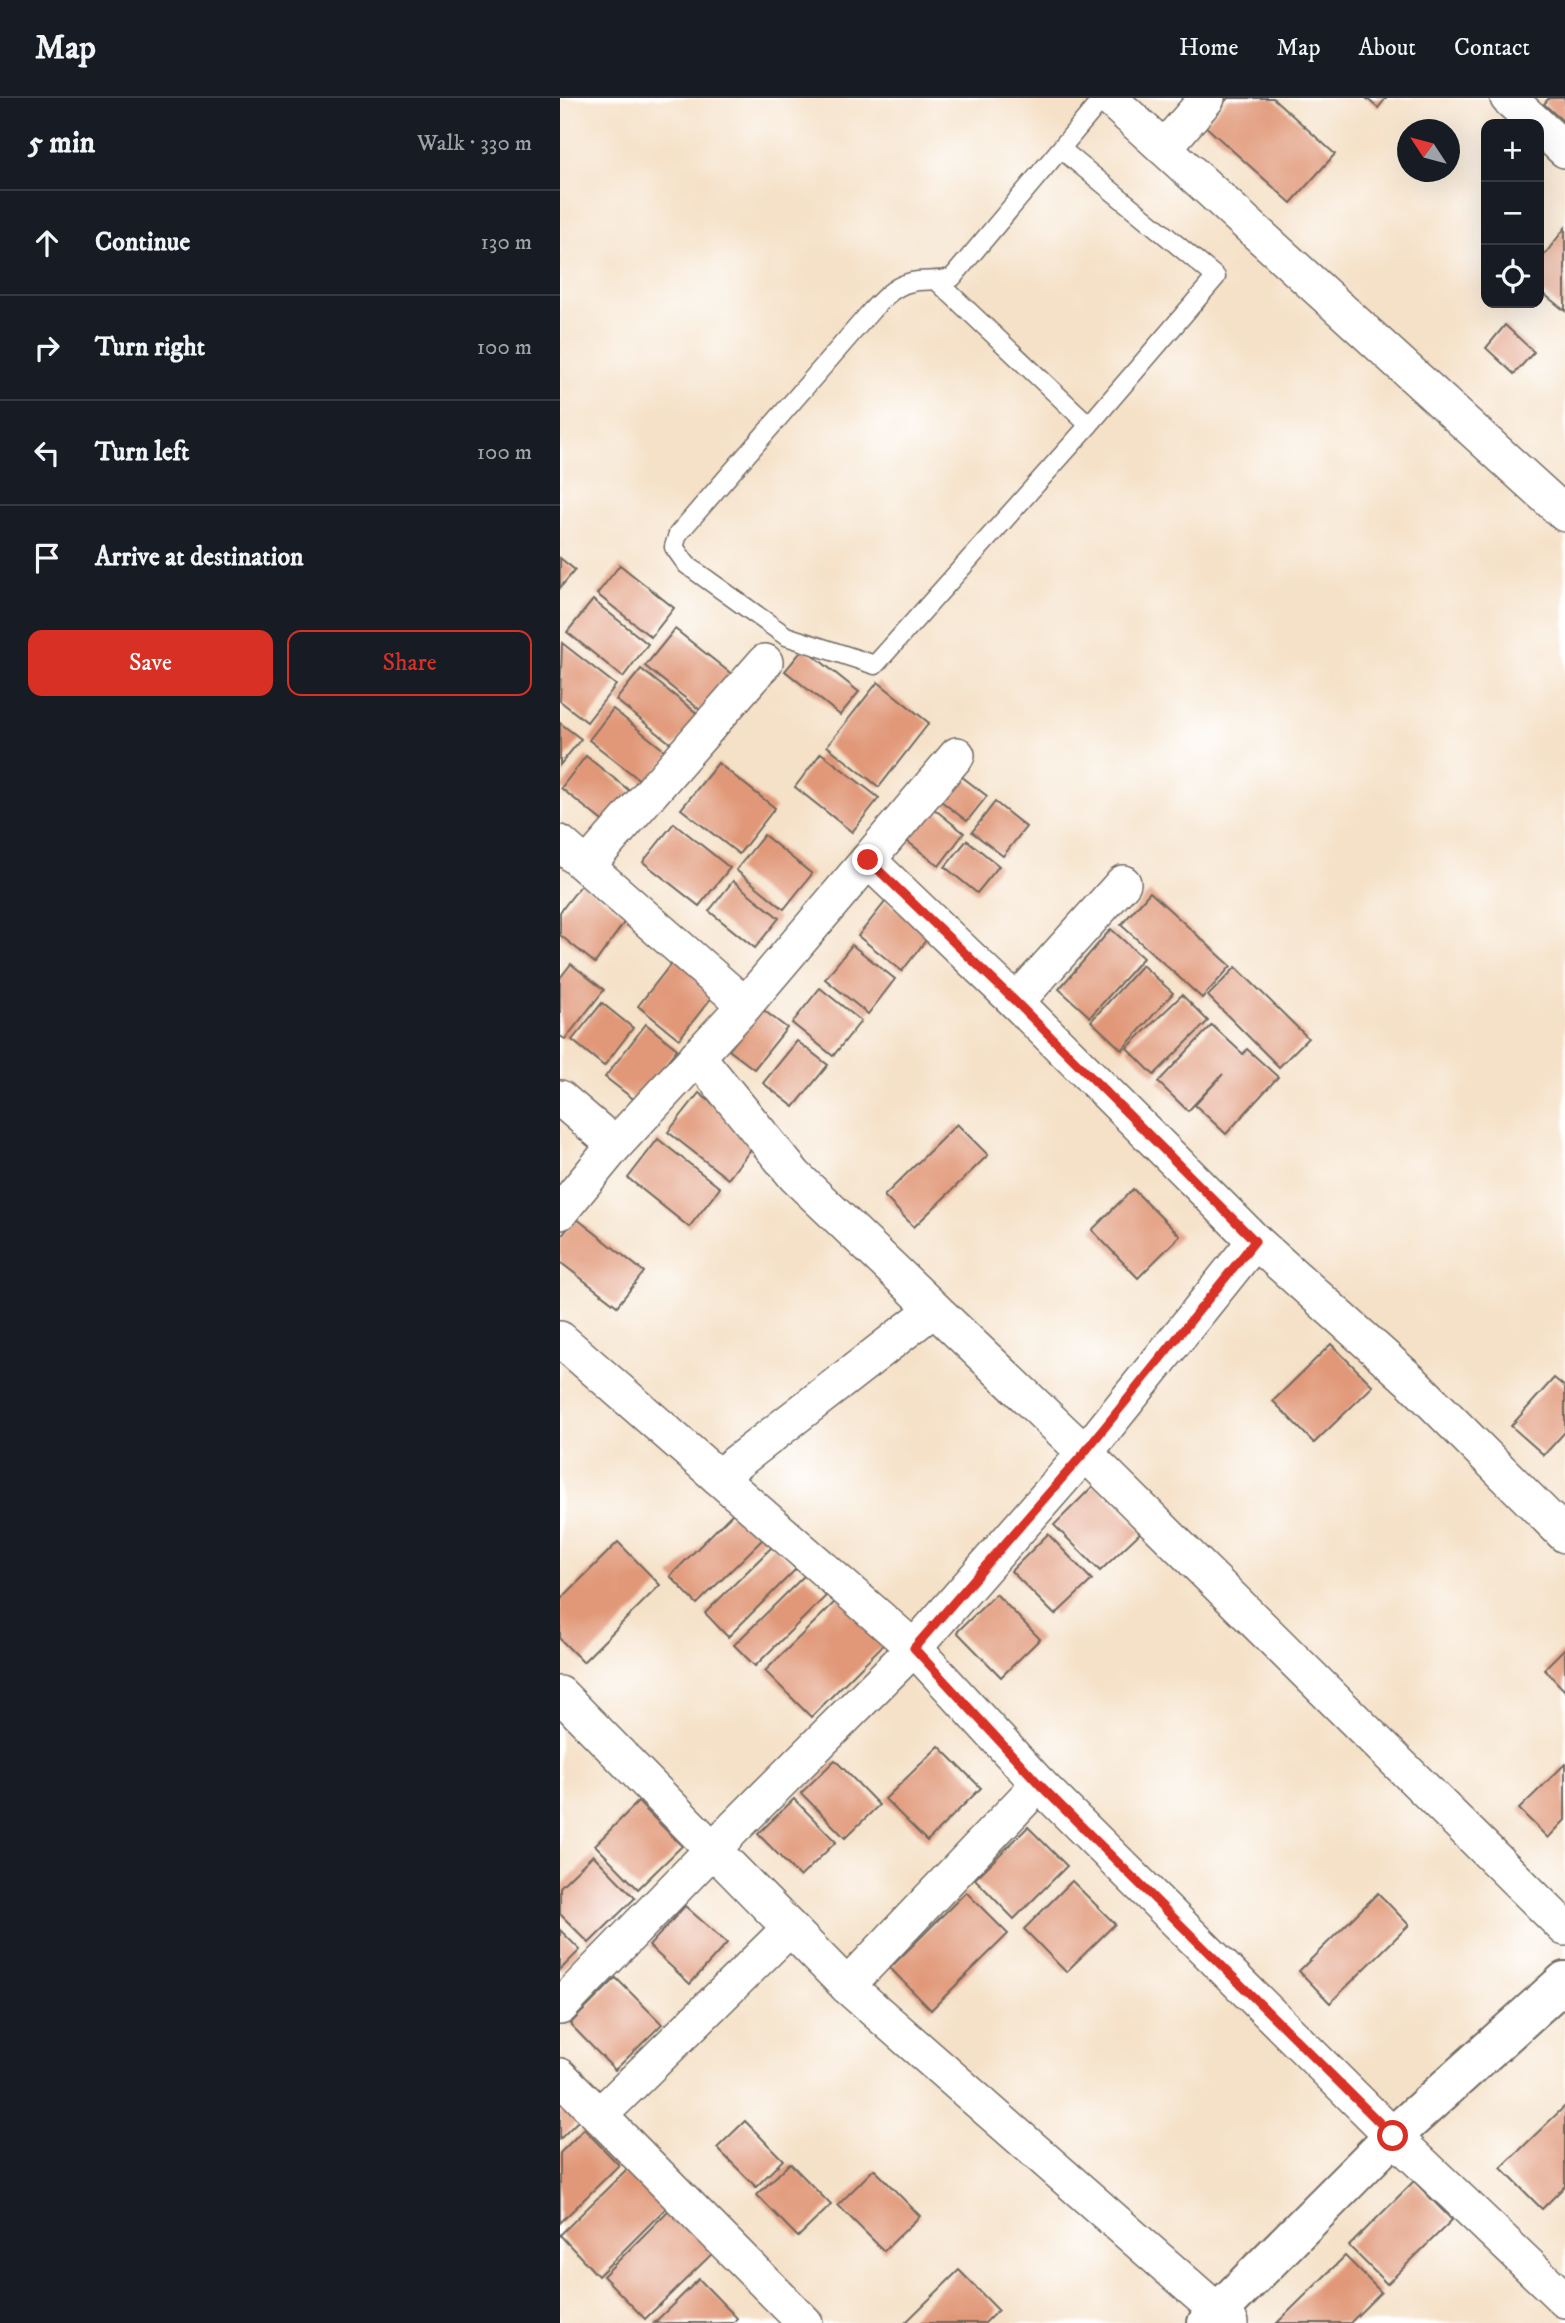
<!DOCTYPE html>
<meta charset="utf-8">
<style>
:root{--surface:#171b24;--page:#20242c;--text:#f1f3f6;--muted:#9ea1a6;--line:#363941;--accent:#d93025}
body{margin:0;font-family:"IM FELL DW Pica",serif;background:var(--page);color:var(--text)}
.controls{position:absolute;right:21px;top:21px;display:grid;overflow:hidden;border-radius:14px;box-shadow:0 7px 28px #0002}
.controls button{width:63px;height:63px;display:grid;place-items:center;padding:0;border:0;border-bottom:2px solid var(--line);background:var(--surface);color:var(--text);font:35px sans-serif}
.compass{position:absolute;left:837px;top:21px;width:63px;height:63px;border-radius:50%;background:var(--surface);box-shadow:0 7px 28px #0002;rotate:306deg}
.stop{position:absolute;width:21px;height:21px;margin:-16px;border:5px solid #d93025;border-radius:50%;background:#fff}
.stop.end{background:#d93025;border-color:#fff;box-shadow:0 2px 7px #0008}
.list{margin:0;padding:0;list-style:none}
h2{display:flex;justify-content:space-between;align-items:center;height:91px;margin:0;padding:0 28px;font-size:30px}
h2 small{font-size:23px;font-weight:400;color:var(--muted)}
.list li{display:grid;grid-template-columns:46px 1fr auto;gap:21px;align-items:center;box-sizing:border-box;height:105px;padding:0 28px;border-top:2px solid var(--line)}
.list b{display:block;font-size:26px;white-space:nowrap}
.list em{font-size:23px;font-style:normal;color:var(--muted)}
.actions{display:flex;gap:14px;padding:21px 28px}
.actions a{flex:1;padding:16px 0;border:2px solid var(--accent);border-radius:14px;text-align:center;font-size:24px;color:var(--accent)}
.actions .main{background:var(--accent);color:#fff}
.icon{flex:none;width:38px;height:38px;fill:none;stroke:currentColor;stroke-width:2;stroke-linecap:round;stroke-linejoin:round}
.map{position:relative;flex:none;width:1005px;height:2225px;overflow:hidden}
header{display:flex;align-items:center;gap:42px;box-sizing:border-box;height:98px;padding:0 35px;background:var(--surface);border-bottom:2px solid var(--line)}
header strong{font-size:33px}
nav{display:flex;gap:38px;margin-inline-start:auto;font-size:24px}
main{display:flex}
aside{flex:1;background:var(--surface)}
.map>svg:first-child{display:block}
.building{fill:#e19878}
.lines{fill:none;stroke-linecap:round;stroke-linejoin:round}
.lane-casing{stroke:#726b62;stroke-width:21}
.street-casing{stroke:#726b62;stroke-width:38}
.secondary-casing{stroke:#726b62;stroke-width:42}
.lane{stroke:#fff;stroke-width:18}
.street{stroke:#fff;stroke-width:35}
.secondary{stroke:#fff;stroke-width:38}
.route{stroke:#d93025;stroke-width:9}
</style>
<header>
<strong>Map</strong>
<nav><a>Home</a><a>Map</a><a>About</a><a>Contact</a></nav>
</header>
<main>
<aside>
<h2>5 min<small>Walk · 330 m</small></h2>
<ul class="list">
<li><svg class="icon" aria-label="ahead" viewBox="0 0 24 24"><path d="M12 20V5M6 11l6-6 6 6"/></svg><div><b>Continue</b></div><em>130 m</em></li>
<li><svg class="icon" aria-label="right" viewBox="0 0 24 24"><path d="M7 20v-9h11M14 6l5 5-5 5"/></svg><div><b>Turn right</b></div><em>100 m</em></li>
<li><svg class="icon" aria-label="left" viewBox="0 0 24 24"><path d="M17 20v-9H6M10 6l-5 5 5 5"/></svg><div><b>Turn left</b></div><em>100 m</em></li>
<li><svg class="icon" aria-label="arrive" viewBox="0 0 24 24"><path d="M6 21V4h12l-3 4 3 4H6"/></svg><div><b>Arrive at destination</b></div></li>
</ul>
<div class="actions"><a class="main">Save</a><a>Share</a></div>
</aside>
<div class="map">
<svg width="1005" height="2225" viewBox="0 0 1005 2225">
<rect width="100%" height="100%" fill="#fff"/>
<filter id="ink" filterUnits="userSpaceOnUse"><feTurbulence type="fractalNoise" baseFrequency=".0143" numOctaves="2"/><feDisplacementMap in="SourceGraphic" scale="14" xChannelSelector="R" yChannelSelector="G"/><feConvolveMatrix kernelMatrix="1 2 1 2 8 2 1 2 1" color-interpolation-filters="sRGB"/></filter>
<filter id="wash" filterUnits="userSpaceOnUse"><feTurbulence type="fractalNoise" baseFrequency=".00686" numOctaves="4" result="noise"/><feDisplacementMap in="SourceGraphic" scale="28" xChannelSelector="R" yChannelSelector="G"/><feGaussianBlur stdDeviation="1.57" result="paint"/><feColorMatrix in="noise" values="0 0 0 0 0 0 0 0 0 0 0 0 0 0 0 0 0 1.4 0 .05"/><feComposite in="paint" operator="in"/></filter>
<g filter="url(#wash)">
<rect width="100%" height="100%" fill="#f5e1c7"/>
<g id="blocks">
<g class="building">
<polygon points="668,0 713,0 775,56 731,105 644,27"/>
<polygon points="806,0 826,0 818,10"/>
<polygon points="989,0 1005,0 1005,25 984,6"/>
<polygon points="1005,130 1005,213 979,192 979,164"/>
<polygon points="945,227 974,254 954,276 926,250"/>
<polygon points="0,460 15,472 0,490"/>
<polygon points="60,467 114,510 91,539 37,496"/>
<polygon points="33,502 88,546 63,579 7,534"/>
<polygon points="115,531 174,578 144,615 85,568"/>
<polygon points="2,545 56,587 27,624 0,603"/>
<polygon points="244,550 299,594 280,617 225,573"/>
<polygon points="81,571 139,617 114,648 56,602"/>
<polygon points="318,584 369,625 319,689 267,648"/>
<polygon points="53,611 110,657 86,687 29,642"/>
<polygon points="0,625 21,641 0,667"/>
<polygon points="261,655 319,700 292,734 235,689"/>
<polygon points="26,658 76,698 51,730 1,690"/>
<polygon points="158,665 215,710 179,756 121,711"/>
<polygon points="397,675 427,698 407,723 377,700"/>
<polygon points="435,704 466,729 443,758 412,734"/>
<polygon points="373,710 404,735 379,768 347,743"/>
<polygon points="114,725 170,770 139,808 83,764"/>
<polygon points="204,737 252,776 224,811 176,772"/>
<polygon points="407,742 439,768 417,795 385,769"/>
<polygon points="173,783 219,820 195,850 149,813"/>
<polygon points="22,786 68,819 35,865 0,837 0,814"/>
<polygon points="590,794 671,868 642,900 561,827"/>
<polygon points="326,803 370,837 342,873 298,838"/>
<polygon points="551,831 583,860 530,919 499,891"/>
<polygon points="292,847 335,881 308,916 265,881"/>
<polygon points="118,857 159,890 119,941 78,908"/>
<polygon points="11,866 44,892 5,941 0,938 0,880"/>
<polygon points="582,867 613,895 562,952 531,923"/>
<polygon points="676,869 748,940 719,969 648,898"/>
<polygon points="260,890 301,923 273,958 232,925"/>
<polygon points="622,897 648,923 594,977 567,950"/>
<polygon points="42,905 73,930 44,968 12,942"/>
<polygon points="202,911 227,930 194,971 169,952"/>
<polygon points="86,926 117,951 76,1003 45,979"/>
<polygon points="652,927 683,956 687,951 718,979 666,1036 635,1007 663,976 628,1013 598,984"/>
<polygon points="237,943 268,967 234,1009 203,985"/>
<polygon points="139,995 198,1042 168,1081 108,1034"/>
<polygon points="397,1026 428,1057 354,1129 324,1098"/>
<polygon points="98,1041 160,1090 129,1129 68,1080"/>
<polygon points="573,1091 620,1138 578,1180 532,1132"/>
<polygon points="16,1120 84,1174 57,1208 0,1164 0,1140"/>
<polygon points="771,1246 813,1288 754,1345 713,1303"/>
<polygon points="994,1280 1005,1289 1005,1334 984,1357 951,1328"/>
<polygon points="535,1386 581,1434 540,1473 494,1427"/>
<polygon points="179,1409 207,1437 137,1506 110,1478"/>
<polygon points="488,1436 532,1482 495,1517 451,1473"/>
<polygon points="58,1444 100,1487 23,1564 0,1541 0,1502"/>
<polygon points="213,1448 236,1471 168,1539 145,1515"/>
<polygon points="245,1477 266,1498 195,1568 174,1547"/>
<polygon points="436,1496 480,1541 441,1579 397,1534"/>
<polygon points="281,1498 326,1544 251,1619 205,1573"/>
<polygon points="1005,1550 1005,1593 984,1571"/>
<polygon points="379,1648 421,1690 367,1743 325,1701"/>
<polygon points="275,1662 319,1707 285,1740 241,1695"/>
<polygon points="1005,1666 1005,1722 988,1740 959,1711"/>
<polygon points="234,1701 276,1744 240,1779 198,1736"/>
<polygon points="78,1704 122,1748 78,1791 35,1747"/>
<polygon points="468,1729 507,1768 454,1821 415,1781"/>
<polygon points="33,1757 75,1800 29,1845 0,1816 0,1789"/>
<polygon points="512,1783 555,1826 506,1874 464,1831"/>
<polygon points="406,1794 448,1836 371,1912 330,1870"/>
<polygon points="818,1795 849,1827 770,1905 739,1873"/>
<polygon points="125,1808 167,1845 130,1886 89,1848"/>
<polygon points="0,1832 20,1852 0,1872"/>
<polygon points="56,1880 102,1926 55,1972 10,1926"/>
<polygon points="0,1985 28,2013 0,2041"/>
<polygon points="1005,2008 1005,2088 982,2111 941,2070"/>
<polygon points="185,2023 223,2062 196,2089 157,2050"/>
<polygon points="24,2031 59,2067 0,2125 0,2055"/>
<polygon points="230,2065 271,2107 238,2139 197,2097"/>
<polygon points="68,2070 107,2109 38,2178 0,2137"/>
<polygon points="314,2071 360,2118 324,2153 278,2107"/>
<polygon points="854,2083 892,2122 827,2186 789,2148"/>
<polygon points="115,2106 158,2150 85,2221 43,2178"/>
<polygon points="785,2158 821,2194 790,2225 717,2225"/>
<polygon points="399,2172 438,2212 425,2225 345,2225"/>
<polygon points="139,2181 177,2220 173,2225 94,2225"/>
</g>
</g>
</g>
<g filter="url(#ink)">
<use href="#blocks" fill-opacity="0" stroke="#726b62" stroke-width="2"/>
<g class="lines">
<g class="lane-casing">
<g id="lane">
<path d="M501 51 656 179 529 327 315 567 226 538 127 467 114 449 118 436 312 212C325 198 337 185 358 183 370 182 380 183 392 180L543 0"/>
<polyline points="378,184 529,327"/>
</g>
</g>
<g class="street-casing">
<g id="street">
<polyline points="549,0 604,50"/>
<polyline points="647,0 604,50 1005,416"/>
<polyline points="948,0 977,26"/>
<polyline points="979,28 1005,52"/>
<polyline points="0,745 185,907"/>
<polyline points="27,768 205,564"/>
<polyline points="456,904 563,785"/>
<polyline points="137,958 235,1078 525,1355 1005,1830"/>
<polyline points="0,1000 55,1047"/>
<polyline points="0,1114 55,1047 185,907 397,657"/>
<polyline points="695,1143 851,1283 1005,1437"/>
<polyline points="0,1241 354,1550 479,1686 833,2038 1005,2202"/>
<polyline points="158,1379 374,1211"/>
<polyline points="0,1596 287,1888 671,2225"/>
<polyline points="287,1888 479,1686"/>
<polyline points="0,1909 152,1752 354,1550 525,1355 695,1143 456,904 308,762"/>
<polyline points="0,1978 245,2225"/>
<polyline points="40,2017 230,1830"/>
</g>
</g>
<g class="secondary-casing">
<polyline id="secondary" points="647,2225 833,2038 1005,1883"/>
</g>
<use href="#lane" class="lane"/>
<use href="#street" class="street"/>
<use href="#secondary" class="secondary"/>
</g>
</g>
<g class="lines" filter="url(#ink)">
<polyline class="route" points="308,762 456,904 695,1143 524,1355 354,1550 479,1686 833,2038"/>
</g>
</svg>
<div class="controls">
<button>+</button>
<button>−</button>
<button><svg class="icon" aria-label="locate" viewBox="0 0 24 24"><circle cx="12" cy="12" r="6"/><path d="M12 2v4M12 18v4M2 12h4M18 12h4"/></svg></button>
</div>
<svg class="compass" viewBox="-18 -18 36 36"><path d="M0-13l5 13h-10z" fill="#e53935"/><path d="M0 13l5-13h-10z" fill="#9ea1a6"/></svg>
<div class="stop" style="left:833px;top:2038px"></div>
<div class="stop end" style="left:308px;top:762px"></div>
</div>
</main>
